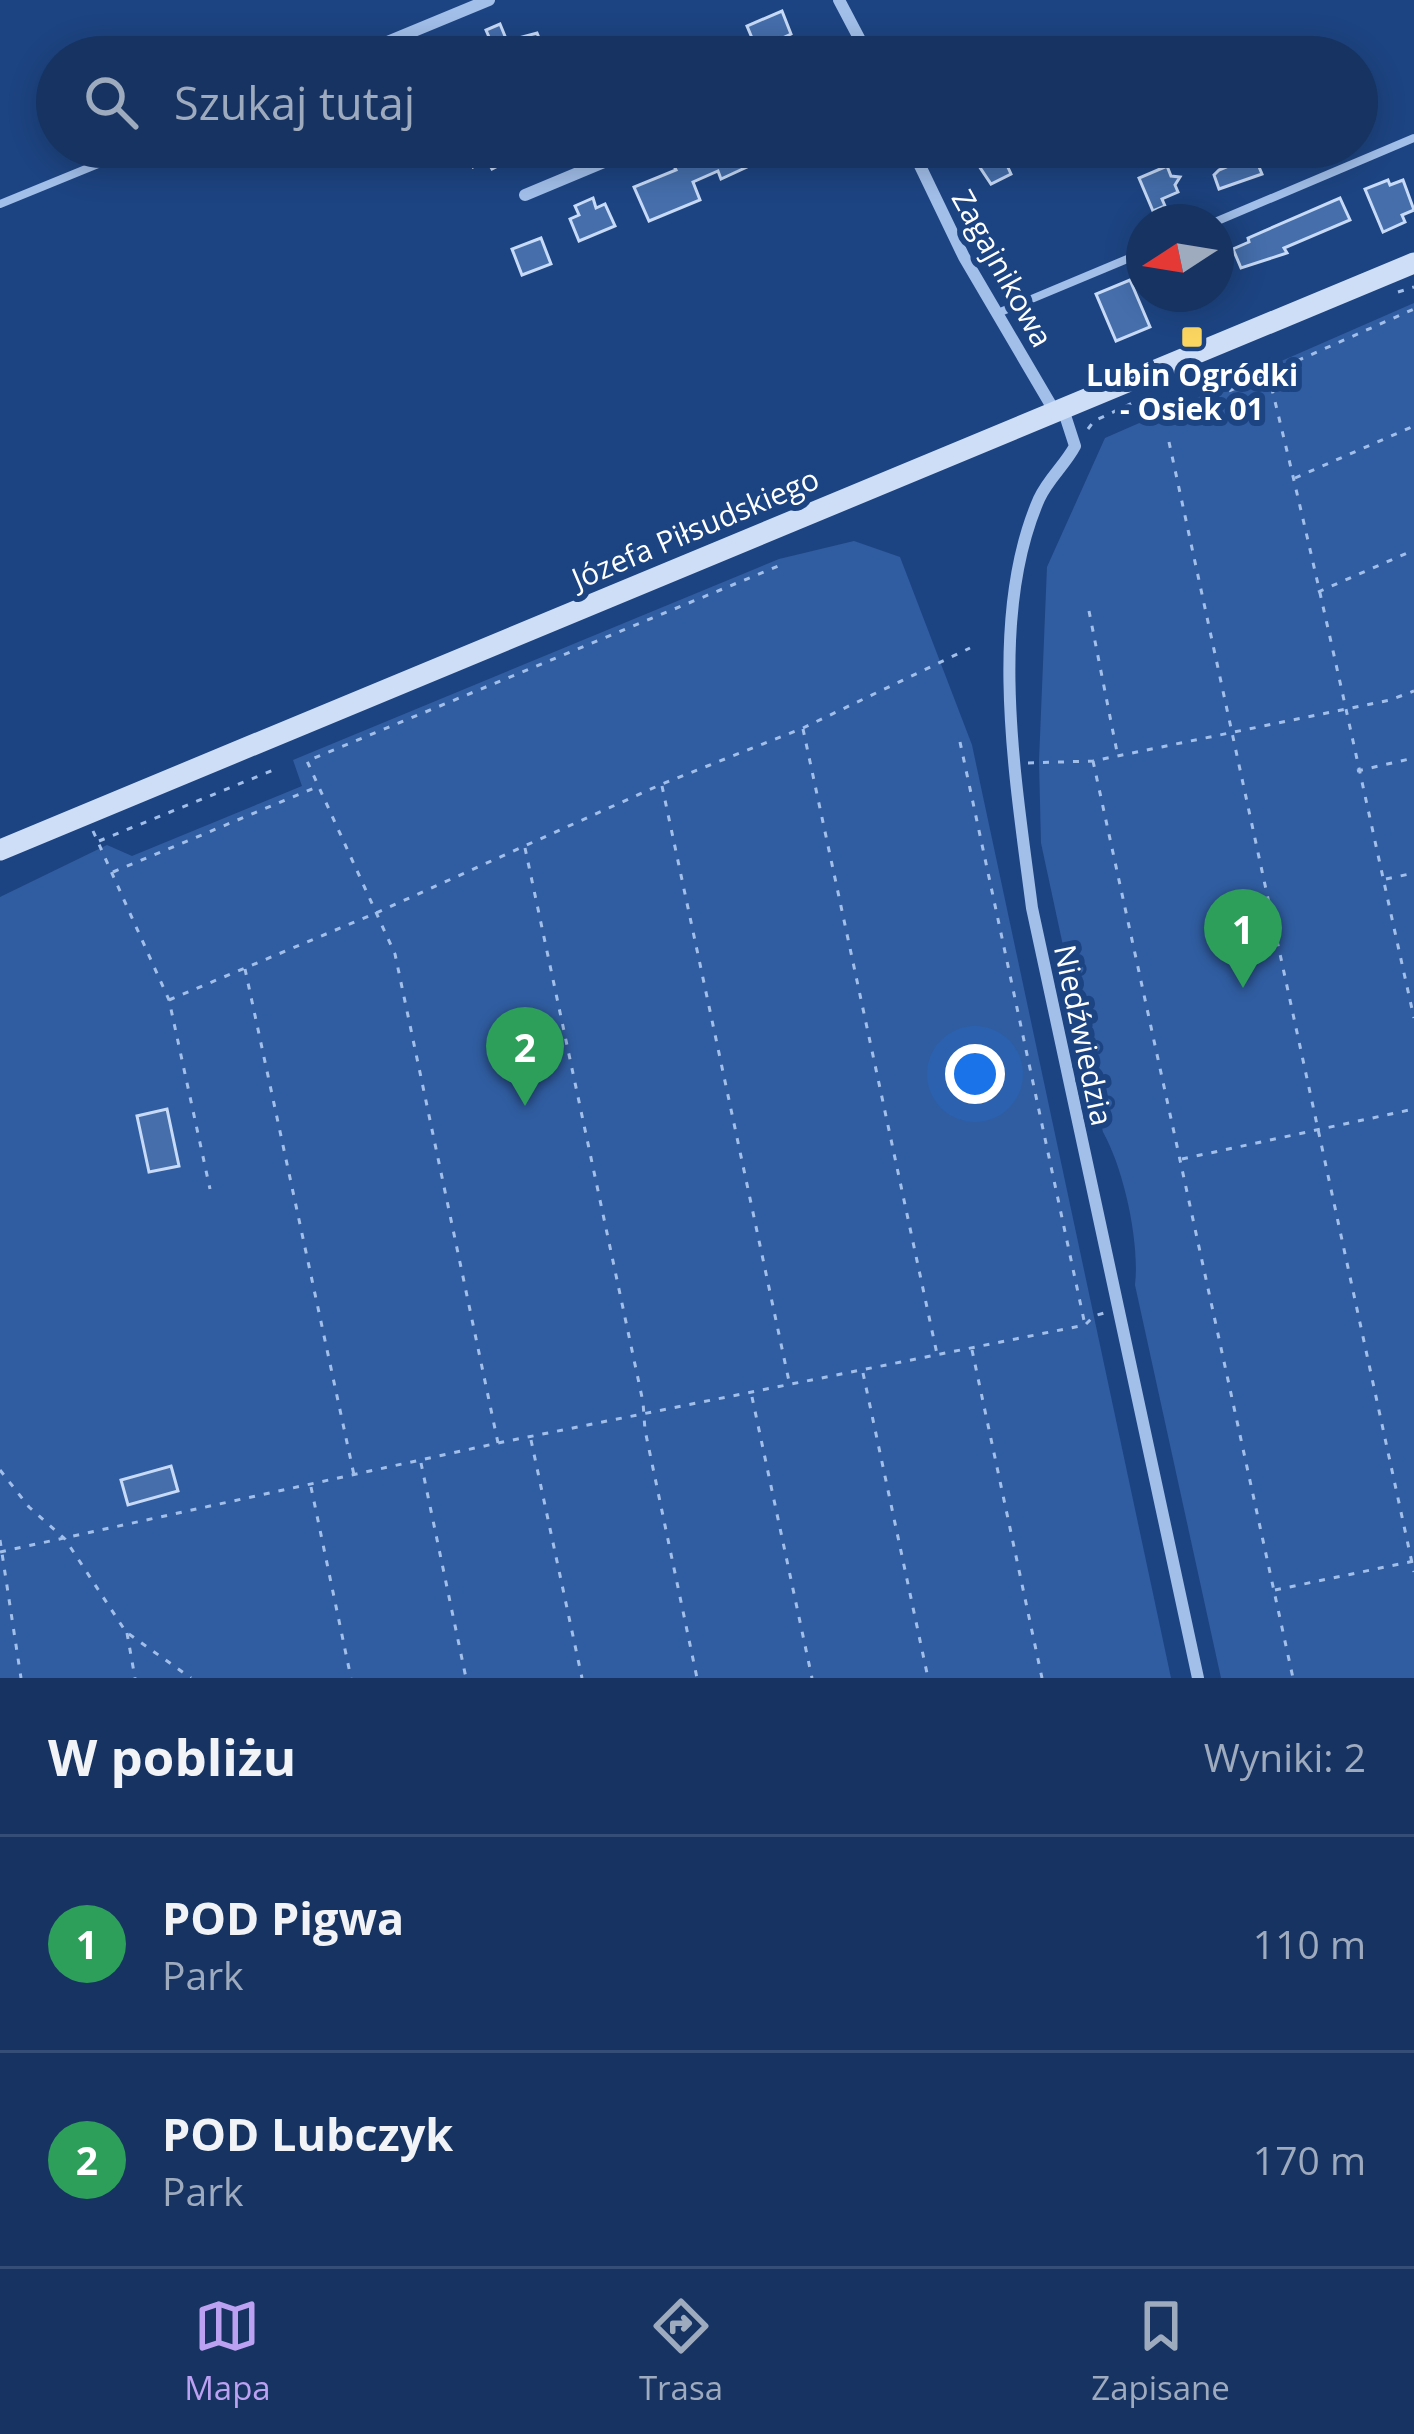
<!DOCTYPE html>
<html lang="pl">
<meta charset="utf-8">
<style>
:root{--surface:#163362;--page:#1f3b68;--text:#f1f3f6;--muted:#9eaabe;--line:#354e77;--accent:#bca0f2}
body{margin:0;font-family:"Open Sans",sans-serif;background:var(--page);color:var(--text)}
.compass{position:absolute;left:1126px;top:204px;width:108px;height:108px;border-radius:50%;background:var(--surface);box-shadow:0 6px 30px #0003;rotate:258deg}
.you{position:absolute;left:975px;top:1074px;width:42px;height:42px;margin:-30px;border:9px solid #fff;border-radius:50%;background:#1a73e8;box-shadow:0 0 0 18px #1a73e833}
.badge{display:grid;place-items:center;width:78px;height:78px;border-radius:50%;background:var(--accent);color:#fff;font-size:39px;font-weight:700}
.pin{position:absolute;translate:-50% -99px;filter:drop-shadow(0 3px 6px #0008)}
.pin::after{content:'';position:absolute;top:63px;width:42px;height:36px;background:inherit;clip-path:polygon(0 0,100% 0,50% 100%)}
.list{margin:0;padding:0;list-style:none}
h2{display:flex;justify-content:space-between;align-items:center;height:156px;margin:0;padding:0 48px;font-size:51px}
h2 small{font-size:39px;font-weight:400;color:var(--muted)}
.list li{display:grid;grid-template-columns:78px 1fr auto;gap:36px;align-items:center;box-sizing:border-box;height:216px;padding:0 48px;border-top:3px solid var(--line)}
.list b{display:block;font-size:45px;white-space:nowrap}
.list p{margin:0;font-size:39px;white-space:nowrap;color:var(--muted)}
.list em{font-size:39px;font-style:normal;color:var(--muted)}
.icon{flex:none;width:66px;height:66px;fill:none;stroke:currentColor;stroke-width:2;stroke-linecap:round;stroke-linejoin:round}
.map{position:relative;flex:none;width:1414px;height:1678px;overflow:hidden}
.search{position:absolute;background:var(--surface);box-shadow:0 6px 30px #0003;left:36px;right:36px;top:36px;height:132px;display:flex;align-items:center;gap:30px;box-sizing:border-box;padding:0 42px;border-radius:66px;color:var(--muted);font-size:45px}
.sheet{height:588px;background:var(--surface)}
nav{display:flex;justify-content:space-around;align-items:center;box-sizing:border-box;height:168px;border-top:3px solid var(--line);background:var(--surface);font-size:33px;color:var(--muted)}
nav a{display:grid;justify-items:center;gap:6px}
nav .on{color:var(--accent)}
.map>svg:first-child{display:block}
.green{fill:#305da1}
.building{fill:#456eab;stroke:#c7daf7;stroke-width:3}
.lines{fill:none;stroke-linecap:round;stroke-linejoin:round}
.path{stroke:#a2bfea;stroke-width:3;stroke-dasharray:6 9;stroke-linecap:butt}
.lane{stroke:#a2bfea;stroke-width:8}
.street{stroke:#a2bfea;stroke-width:12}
.secondary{stroke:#cedef7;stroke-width:21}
.poi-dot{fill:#fad560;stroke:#1d4482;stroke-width:4.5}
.labels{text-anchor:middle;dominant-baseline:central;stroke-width:12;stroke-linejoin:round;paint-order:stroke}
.street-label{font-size:30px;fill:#fff;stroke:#1d4482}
.poi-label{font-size:30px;font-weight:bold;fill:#fff;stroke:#1d4482}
</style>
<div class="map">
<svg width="1414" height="1678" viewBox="0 0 1414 1678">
<rect width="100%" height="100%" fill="#1d4482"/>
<g class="green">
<path d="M1414 303V1678H1221L1135 1285C1140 1243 1124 1169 1103 1132L1041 843 1039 761 1047 567 1105 438Z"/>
<polygon points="854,541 900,557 972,745 1171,1678 0,1678 0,897 107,845 132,856 302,786 293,760 779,559"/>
</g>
<g class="building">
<polygon points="782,11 791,34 774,42 780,57 760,57 747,26"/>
<polygon points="500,24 507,41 537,33 547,57 504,57 501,49 495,51 486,30"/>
<polygon points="463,147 534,147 492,169 487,160 473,167"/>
<polygon points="715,147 720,154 736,147 790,147 721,179 718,171 693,182 700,200 649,221 634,187 676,170 673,164"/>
<polygon points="985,147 1000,150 1011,174 991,184 971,154"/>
<polygon points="1254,155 1262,174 1219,189 1214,175 1219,170"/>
<polygon points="1167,166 1171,176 1180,177 1175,185 1178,192 1162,199 1165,206 1153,211 1139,178"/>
<polygon points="1388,180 1390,185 1403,180 1414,210 1402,215 1405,222 1383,232 1365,189"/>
<polygon points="593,198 596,208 605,204 615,226 579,241 570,219 579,215 575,206"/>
<polygon points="1340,198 1350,220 1284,248 1287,253 1241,268 1233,249 1249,242 1248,238"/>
<polygon points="541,238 551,264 522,275 512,249"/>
<polygon points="1130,280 1150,327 1116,341 1096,294"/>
<polygon points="167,1109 179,1166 149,1172 137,1116"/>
<polygon points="171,1466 178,1491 128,1505 121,1480"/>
</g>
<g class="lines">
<g class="path">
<polyline points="1398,292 1414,287"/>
<path d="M1268 373C1321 587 1366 803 1414 1018"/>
<polyline points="1229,391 1414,309"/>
<polyline points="1088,429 1094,421 1141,399"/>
<polyline points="1169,442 1414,1572"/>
<polyline points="1295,478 1414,426"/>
<polyline points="1318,592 1414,550"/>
<polyline points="1089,611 1118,757"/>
<polyline points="803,729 937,1354"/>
<polyline points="960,742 1085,1325"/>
<polyline points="1093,761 1293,1678"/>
<polyline points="1028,763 1093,761 1390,700 1414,691"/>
<polyline points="1357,771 1414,758"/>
<polyline points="662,786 790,1386"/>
<polyline points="93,831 169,1000 210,1189"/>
<polyline points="99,841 276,769"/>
<polyline points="525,848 643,1402 645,1430 697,1678"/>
<polyline points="113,872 319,786"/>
<polyline points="1386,879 1414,873"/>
<polyline points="245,969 354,1475"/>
<polyline points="169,1000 376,913 662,784 803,728 970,648"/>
<polyline points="1182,1159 1414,1109"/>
<polyline points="972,1350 1042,1678"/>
<polyline points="863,1373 928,1678"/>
<polyline points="752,1397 812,1678"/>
<polyline points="531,1440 582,1678"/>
<polyline points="498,1443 395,954 307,761 783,564"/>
<polyline points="421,1463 466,1678"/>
<polyline points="0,1470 29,1507 65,1539 126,1632 191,1678"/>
<polyline points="311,1487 351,1678"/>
<polyline points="0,1540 21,1678"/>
<polyline points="0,1552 498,1443 1085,1325 1094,1316 1104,1313"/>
<polyline points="1275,1590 1414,1561"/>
<polyline points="127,1633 135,1678"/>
</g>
<g class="lane">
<polyline points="0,204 125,153"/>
<polyline points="1215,222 1414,138"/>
<polyline points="998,313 1144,252"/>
</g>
<g class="street">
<polyline points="839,0 869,57"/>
<polyline points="351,57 489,0"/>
<polyline points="911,147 964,257 1055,412"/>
<polyline points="525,195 640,147"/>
<path d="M1063 409 1075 446C1065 465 1048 479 1039 499 987 618 1016 783 1032 908L1198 1678"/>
</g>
<polyline class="secondary" points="0,850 1414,263"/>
</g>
<rect class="poi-dot" x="1180" y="325" width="24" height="24" rx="6"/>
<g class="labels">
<g class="street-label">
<text transform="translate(1003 268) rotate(61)">Zagajnikowa</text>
<text transform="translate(695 528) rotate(-23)">Józefa Piłsudskiego</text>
<text transform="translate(1084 1035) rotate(78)">Niedźwiedzia</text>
</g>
<g class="poi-label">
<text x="1192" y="374">Lubin Ogródki<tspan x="1192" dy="34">- Osiek 01</tspan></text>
</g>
</g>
</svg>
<svg class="compass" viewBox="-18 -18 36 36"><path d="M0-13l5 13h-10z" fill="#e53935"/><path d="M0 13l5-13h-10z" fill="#9eaabe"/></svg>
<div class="you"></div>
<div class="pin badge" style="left:1243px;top:988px;background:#2e9e5b">1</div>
<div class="pin badge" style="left:525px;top:1106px;background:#2e9e5b">2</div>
<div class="search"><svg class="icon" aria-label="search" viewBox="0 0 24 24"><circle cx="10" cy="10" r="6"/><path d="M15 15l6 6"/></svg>Szukaj tutaj</div>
</div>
<section class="sheet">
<h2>W pobliżu<small>Wyniki: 2</small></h2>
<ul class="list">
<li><span class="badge" style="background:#2e9e5b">1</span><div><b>POD Pigwa</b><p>Park</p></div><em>110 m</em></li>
<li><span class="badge" style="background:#2e9e5b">2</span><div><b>POD Lubczyk</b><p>Park</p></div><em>170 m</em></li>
</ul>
</section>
<nav>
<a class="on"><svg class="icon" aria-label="map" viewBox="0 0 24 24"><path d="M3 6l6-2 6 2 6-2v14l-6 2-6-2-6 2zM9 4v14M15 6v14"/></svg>Mapa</a>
<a><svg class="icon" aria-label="directions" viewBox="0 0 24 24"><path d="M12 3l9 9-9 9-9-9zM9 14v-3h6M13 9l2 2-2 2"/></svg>Trasa</a>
<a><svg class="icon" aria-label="saved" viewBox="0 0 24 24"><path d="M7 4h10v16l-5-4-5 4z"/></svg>Zapisane</a>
</nav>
